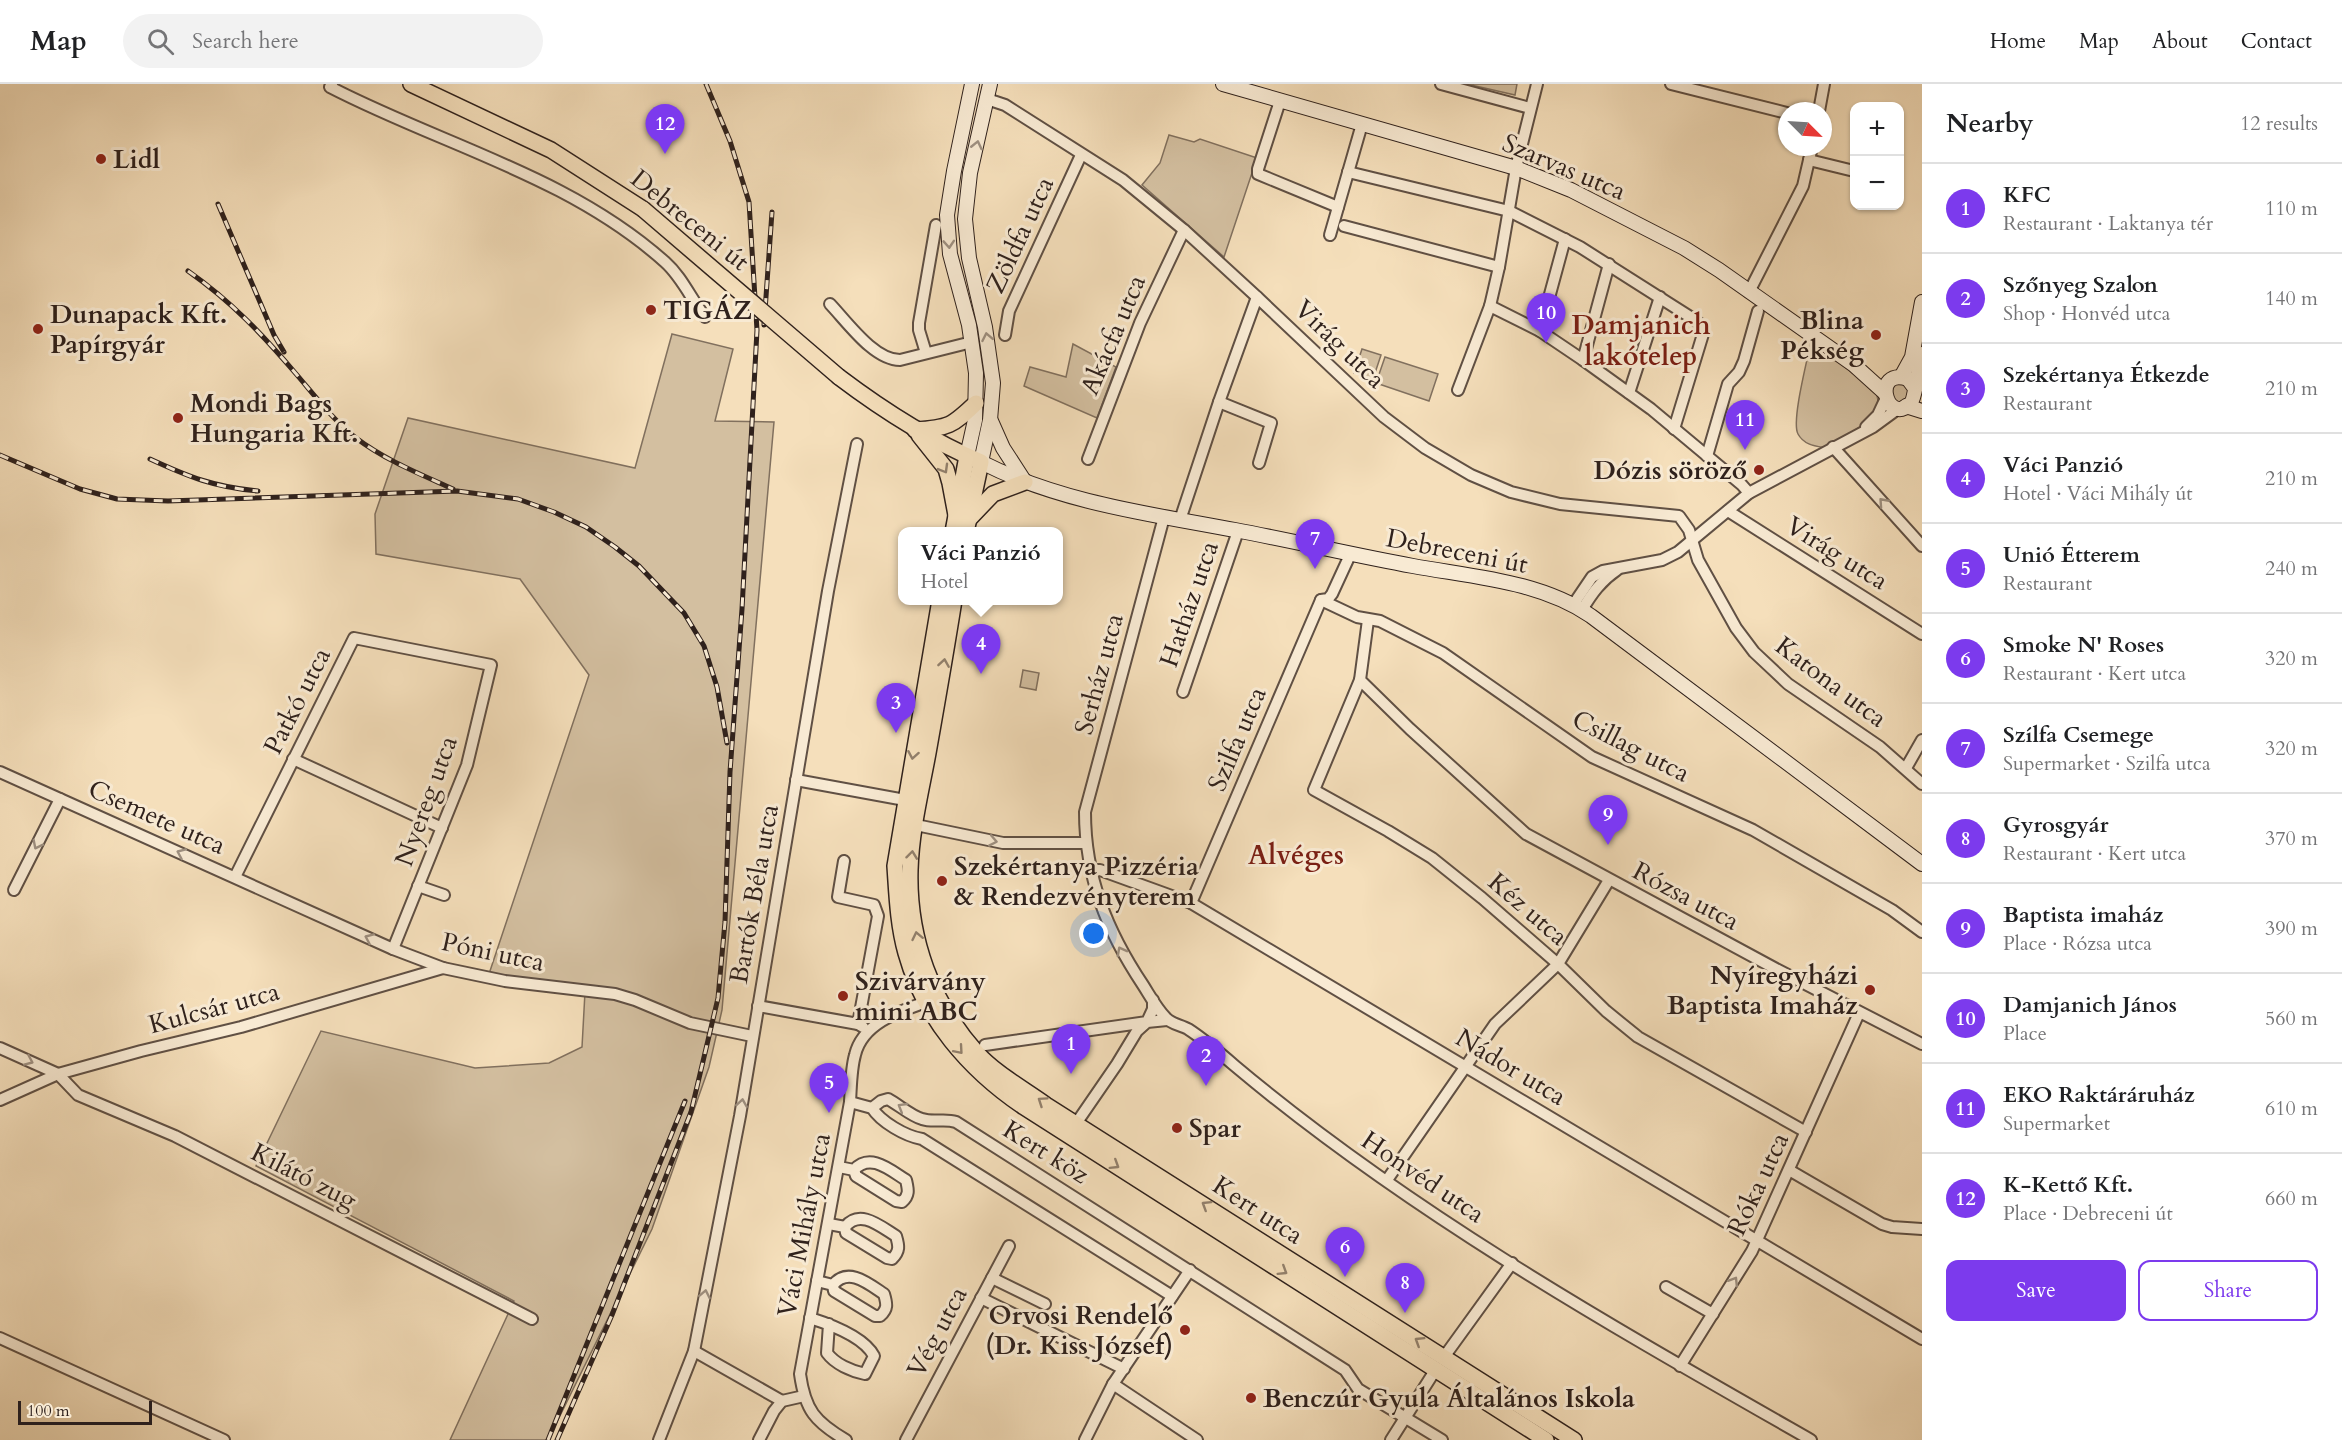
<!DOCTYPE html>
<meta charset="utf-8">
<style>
:root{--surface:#fff;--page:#f2f2f2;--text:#202124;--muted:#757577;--line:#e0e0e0;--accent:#7c3aed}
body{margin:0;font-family:Cardo,serif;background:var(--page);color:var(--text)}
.controls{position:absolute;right:18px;top:18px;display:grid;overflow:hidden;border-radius:12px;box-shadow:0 2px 4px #0004}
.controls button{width:54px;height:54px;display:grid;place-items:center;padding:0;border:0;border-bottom:2px solid var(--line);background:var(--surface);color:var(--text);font:30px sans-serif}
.compass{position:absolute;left:1778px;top:18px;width:54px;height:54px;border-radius:50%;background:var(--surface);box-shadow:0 2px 4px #0004;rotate:114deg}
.scale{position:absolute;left:18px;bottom:15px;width:134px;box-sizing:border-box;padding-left:6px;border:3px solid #2f211c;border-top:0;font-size:16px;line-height:21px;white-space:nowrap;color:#2f211c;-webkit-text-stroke:4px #f8ead3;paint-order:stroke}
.you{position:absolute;left:1094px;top:850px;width:21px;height:21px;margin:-15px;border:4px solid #fff;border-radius:50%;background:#1a73e8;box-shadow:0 0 0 9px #1a73e833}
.badge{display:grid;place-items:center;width:39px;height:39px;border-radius:50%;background:var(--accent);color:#fff;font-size:20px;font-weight:700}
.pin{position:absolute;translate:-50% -50px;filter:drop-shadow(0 2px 3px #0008)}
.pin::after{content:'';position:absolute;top:32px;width:21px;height:18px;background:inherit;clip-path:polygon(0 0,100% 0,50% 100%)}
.popup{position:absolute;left:898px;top:443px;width:165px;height:78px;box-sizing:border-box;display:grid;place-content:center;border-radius:12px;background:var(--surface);filter:drop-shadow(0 2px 4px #0005);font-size:20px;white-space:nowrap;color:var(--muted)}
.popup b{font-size:22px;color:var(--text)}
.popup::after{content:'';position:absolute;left:50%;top:100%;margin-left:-12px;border:12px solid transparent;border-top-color:var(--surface)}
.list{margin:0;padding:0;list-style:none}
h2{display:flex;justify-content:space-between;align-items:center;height:78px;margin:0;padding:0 24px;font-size:26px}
h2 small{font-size:20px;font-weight:400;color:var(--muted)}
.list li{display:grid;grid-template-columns:39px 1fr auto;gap:18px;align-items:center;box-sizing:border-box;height:90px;padding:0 24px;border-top:2px solid var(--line)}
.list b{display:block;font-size:22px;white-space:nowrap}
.list p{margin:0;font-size:20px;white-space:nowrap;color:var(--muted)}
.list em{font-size:20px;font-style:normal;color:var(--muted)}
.actions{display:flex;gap:12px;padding:18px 24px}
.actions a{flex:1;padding:14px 0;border:2px solid var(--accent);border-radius:12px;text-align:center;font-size:21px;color:var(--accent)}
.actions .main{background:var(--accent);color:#fff}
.icon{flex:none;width:33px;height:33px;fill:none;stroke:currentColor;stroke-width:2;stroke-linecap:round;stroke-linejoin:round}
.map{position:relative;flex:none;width:1922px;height:1356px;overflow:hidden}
header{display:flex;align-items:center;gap:36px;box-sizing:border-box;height:84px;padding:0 30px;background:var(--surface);border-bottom:2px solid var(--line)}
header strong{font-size:28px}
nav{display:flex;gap:33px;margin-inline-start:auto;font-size:21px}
.search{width:420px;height:54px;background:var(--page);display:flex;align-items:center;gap:15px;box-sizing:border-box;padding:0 21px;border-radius:33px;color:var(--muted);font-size:22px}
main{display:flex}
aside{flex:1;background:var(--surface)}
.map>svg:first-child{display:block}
.green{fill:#d3bfa0;stroke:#81705e;stroke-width:1.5}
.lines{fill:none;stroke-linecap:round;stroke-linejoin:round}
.street-casing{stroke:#605044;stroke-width:14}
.secondary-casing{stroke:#2f211c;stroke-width:16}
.primary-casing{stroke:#2f211c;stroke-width:18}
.street{stroke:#f8ead3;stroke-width:10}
.secondary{stroke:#f8ead3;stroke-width:14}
.primary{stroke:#f5dfbb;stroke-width:15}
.rail-casing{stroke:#2f211c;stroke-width:5}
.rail{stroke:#f8ead3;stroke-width:3;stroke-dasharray:9;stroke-linecap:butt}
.primary-bridge-casing{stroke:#2f211c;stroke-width:18;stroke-linecap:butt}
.primary-bridge{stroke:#f5dfbb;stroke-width:15}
.oneway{stroke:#9e9081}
.oneway2{stroke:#92806c}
.poi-dot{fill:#8f2418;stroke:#f8ead3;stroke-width:2}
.labels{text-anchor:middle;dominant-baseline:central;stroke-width:6;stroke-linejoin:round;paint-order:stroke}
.poi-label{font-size:26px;font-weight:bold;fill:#2f211c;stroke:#f8ead3;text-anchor:start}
.street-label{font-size:26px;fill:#2f211c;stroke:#f8ead3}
.neighbourhood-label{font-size:27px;font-weight:bold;fill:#7a1f14;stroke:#f8ead3}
</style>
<header>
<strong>Map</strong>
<div class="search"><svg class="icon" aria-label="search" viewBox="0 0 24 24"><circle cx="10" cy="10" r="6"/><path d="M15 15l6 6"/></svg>Search here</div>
<nav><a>Home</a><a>Map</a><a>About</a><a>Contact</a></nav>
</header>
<main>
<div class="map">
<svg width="1922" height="1356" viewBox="0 0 1922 1356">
<rect width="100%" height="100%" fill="#f5dfbb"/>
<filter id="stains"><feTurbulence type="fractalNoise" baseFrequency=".00333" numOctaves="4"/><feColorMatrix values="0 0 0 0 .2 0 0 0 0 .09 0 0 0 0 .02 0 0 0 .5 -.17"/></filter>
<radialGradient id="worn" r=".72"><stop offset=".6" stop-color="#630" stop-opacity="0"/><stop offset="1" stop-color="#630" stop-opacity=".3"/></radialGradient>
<g class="green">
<polygon points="1467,0 1517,0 1515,11"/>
<polygon points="1169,51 1194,58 1200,55 1257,74 1224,173 1142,101 1160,79"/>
<polygon points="672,250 733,265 715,337 774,338 722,926 709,983 652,1145 548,1356 450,1356 514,1217 256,1082 321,947 475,984 549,979 582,963 585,908 489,890 589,591 520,495 376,470 375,430 408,334 635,384"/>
<path d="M1811 257 1876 307 1881 330 1826 364C1815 362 1804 361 1798 350 1791 337 1808 274 1811 257Z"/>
<polygon points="1073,260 1116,283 1097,334 1024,302 1030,283 1066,293"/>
<polygon points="1362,265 1381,271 1373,295 1354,289"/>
<polygon points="1385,273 1438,290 1429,317 1376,299"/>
<polygon points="1903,298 1911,306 1904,319 1894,318 1890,304 1892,301"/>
<polygon points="1023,586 1039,589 1036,606 1020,603"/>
</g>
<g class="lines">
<g class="street-casing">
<g id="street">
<path d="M332 0 330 3C442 61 569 92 665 178 682 193 691 215 705 233"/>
<polyline points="1441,0 1530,24"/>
<polyline points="1671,0 1787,29"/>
<polyline points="987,15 1005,21 1123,96 1184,146 1257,213 1384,333 1425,364 1471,391 1511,408 1560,420 1679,432 1689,446 1698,476 1736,544 1754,568 1788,600 1880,663 1922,700"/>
<polyline points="1280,17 1258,85 1258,90 1338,123"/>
<polyline points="1819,27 1824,0"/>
<polyline points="1809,76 1854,87"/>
<polyline points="1348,88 1509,127 1580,163 1695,236 1701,241 1703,250 1674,345"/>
<polyline points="1344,142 1499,183"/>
<polyline points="1330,151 1362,40"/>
<polyline points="1749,208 1803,102 1812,63"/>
<path d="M830 220C848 239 874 276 900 276L972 258"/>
<polyline points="1490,222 1540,247 1583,276 1651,325 1742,401 1749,409"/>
<polyline points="1540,247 1565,155"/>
<polyline points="1005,251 1009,227 1081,71"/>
<polyline points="926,269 919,246 919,239 936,141"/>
<polyline points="1583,276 1609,180"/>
<polyline points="1458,306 1490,222 1499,183 1516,84 1537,0"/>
<polyline points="1629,309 1660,213"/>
<polyline points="1219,318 1271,339 1259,379"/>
<polyline points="1866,343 1878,331 1886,314"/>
<polyline points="1833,363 1922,462"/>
<polyline points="1707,372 1728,300 1739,288 1744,277 1758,227"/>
<polyline points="1088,375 1140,239 1184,146"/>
<polyline points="1728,427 1922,550"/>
<path d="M1164 433 1085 728C1085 793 1107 847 1143 901 1150 912 1157 925 1166 934 1171 940 1181 941 1188 945 1205 956 1220 969 1235 982 1410 1129 1613 1243 1811 1356"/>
<polyline points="1180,436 1219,318 1257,213"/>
<polyline points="1321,516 1357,533 1380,537 1443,569 1592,673 1753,746 1892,826 1922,848"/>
<polyline points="1573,521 1592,493 1603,487 1662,476 1678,468 1749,409 1873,343 1899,324"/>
<path d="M1582 526C1592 509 1601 497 1617 486"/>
<polyline points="1368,536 1360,596 1410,645 1526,750 1778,886 1922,960"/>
<polyline points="1360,596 1314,706 1388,747 1432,774 1482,814 1558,880 1606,927 1638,953 1806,1048"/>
<polyline points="1183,608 1238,447"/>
<polyline points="293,675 442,744"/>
<polyline points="1906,684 1922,656"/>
<polyline points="0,688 393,865 443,884 505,897 615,910 635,916 690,939 752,952"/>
<polyline points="796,696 905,716"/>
<polyline points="916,741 1003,759 1085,759"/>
<polyline points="844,777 838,813 874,821 878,832 858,940"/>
<polyline points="1092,786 1100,786 1191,819 1922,1255"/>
<polyline points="235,793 354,554 491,581 467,681 393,865"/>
<polyline points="418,802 444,811"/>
<polyline points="14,806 60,715"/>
<polyline points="1191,819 1321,516 1328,515 1332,510 1350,471"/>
<polyline points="758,922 858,940 863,943"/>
<polyline points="985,961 1147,938 1153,925 1153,916"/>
<polyline points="0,964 58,990 78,1011 175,1052 532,1235"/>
<polyline points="0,1016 58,990 141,967 241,943 443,884"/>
<path d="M850 1018 872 1024C881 1038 905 1052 922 1055L1172 1212"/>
<path d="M872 1024 881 1017 888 1015C899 1021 911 1032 922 1035 934 1039 944 1034 956 1038L1345 1286 1358 1305 1442 1356"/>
<polyline points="1073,1044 1117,980 1137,947 1147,938 1167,936"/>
<path d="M839 1083 854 1086 856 1092 896 1117 902 1118C910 1111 908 1105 906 1096 890 1086 870 1068 854 1086"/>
<polyline points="1789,1086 1882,1140 1892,1143 1922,1145"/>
<polyline points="1387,1096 1495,940 1558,880 1609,796"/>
<path d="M829 1140 845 1143 846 1149 887 1174 892 1175C900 1167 899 1162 896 1152 881 1143 860 1124 845 1143"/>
<polyline points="992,1194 1045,1220"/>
<path d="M817 1197 833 1201 834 1207 875 1232H880C888 1225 887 1220 884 1210 869 1200 848 1182 833 1201"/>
<polyline points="1666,1203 1713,1230"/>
<polyline points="981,1214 1124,1285"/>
<path d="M810 1234C829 1240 864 1253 874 1272L865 1290C851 1287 835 1280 827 1269L829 1240"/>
<polyline points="0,1254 224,1356"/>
<polyline points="694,1267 782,1317"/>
<polyline points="1444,1273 1512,1179"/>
<polyline points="1680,1282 1752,1167 1859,929"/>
<polyline points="1113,1300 1197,1356"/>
<polyline points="659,1356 694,1267 740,1032 828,507 857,360"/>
<polyline points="759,1356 774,1327 782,1317 804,1312"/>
<path d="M846 1356C815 1338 805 1326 800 1290L850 1018C851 1002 851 985 855 971 863 937 904 926 932 916"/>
<polyline points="906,1356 1009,1162"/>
<polyline points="1085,1356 1113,1300 1190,1186"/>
<polyline points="1391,1356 1436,1285"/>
</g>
</g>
<g class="secondary-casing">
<g id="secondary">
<path d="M990 0 970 89 965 135 969 174 985 243 993 299 990 336 981 378C1059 418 1149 430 1235 446 1294 457 1353 471 1413 482 1473 493 1540 497 1591 532L1922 780"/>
<polyline points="1223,0 1516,84 1571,106 1684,164 1719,186 1854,281 1885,309"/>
<polyline points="1901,293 1912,273 1922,218"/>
<path d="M1914 303 1908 295C1871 283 1886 342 1910 320 1915 316 1919 279 1922 270"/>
<polyline points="1906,322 1922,327"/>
<polyline points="991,337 1003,364 1025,398"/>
<polyline points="967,372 975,336 976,289 969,241 950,170 947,131 954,87 972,0"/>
</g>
</g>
<g class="primary-casing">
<g id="primary">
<polyline points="411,0 551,66 643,125"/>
<path d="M839 293C884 327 929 356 981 378L966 448"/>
<path d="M915 346C949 344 952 342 976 319"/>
<polyline points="919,351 946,385 950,399 956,431"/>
<polyline points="970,434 993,410 1025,398"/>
<polyline points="953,448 967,372"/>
<path d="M940 516 895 782C897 811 898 841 906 869 924 934 969 986 1024 1023L1546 1356"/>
<path d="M954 516C946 567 937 618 928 669 921 707 911 747 910 786 908 854 932 919 977 969 996 990 1024 1005 1046 1021L1574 1356"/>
</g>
</g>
<use href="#street" class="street"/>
<use href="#secondary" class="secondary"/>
<use href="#primary" class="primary"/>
<g class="rail-casing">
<g id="rail">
<polyline points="218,120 274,251 284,268"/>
<path d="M188 187C232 218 262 250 297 291 315 312 334 337 356 354 385 376 420 390 453 405"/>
<polyline points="764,241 772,128"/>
<polyline points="0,371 80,405 117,415 168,417 457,407 518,415 554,428 586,443 615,463 639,482 684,529 704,562 717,603 727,659"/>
<path d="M150 375C189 393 214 403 258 407"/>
<polyline points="548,1356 685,1017"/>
<polyline points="557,1356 612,1231 691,1028 718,914 725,838 730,688 742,525 757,246 749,118 730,57 706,0"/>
</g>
</g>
<use href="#rail" class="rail"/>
<g class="primary-bridge-casing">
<polyline id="primary-bridge" points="643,125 839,293"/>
</g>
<use href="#primary-bridge" class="primary-bridge"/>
</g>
<defs><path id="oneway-chevron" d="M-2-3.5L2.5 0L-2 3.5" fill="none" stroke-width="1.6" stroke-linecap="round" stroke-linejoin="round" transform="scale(1.5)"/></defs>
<g class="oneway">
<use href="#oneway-chevron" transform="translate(977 61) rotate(-77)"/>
<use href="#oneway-chevron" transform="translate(949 160) rotate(86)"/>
<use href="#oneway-chevron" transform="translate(987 253) rotate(-101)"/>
<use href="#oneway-chevron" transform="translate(1883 418) rotate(-132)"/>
<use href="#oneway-chevron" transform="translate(993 757) rotate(11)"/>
<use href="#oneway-chevron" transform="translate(37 761) rotate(117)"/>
<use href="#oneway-chevron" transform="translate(181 769) rotate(-156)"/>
<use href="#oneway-chevron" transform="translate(369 854) rotate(-156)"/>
<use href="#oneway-chevron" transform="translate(1121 867) rotate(-118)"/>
<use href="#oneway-chevron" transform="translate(29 977) rotate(24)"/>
<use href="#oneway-chevron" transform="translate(742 1019) rotate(-81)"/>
<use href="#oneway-chevron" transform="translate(902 1023) rotate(-149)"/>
<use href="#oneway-chevron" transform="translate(1734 1197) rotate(-58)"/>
<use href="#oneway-chevron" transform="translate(705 1210) rotate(-79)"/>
</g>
<g class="oneway2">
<use href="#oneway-chevron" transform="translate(944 385) rotate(60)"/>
<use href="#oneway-chevron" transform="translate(944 579) rotate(-81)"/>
<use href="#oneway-chevron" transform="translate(913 671) rotate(100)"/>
<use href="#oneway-chevron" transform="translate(912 771) rotate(-83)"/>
<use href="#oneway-chevron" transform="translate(917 852) rotate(-102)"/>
<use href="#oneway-chevron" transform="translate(959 966) rotate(49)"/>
<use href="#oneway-chevron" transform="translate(1042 1017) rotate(-146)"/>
<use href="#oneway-chevron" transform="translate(1115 1081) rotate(32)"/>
<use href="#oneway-chevron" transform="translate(1206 1121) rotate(-148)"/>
<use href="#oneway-chevron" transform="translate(1283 1187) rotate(32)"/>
<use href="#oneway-chevron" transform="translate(1419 1257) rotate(-148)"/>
</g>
<g class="poi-dot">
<circle cx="101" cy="75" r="6"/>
<circle cx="651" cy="226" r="6"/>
<circle cx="38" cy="245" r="6"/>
<circle cx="1876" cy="251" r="6"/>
<circle cx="178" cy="334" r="6"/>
<circle cx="1759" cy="386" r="6"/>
<circle cx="942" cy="797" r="6"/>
<circle cx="1870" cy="906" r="6"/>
<circle cx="843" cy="912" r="6"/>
<circle cx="1177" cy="1044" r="6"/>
<circle cx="1185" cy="1246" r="6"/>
<circle cx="1251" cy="1314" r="6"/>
</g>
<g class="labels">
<g class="poi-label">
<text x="113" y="75">Lidl</text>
<text x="663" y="226">TIGÁZ</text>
<text x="50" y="230">Dunapack Kft.<tspan x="50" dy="30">Papírgyár</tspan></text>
<text x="1864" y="236" text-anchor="end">Blina<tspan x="1864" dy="30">Pékség</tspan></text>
<text x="190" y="319">Mondi Bags<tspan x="190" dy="30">Hungaria Kft.</tspan></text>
<text x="1747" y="386" text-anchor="end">Dózis söröző</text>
<text x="954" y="782">Szekértanya Pizzéria<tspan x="954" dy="30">&amp; Rendezvényterem</tspan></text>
<text x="1858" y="891" text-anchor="end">Nyíregyházi<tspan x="1858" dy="30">Baptista Imaház</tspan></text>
<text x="855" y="897">Szivárvány<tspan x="855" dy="30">mini ABC</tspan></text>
<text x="1189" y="1044">Spar</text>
<text x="1173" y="1231" text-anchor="end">Orvosi Rendelő<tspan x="1173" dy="30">(Dr. Kiss József)</tspan></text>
<text x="1263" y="1314">Benczúr Gyula Általános Iskola</text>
</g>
<g class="street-label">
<text transform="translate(1564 83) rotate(23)">Szarvas utca</text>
<text transform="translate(690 136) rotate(39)">Debreceni út</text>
<text transform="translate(1020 151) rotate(-65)">Zöldfa utca</text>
<text transform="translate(1113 251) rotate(-67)">Akácfa utca</text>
<text transform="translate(1340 260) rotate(44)">Virág utca</text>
<text transform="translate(1457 467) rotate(11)">Debreceni út</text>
<text transform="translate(1837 469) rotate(32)">Virág utca</text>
<text transform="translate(1189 520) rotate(-71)">Hatház utca</text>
<text transform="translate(1099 590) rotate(-75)">Serház utca</text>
<text transform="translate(1831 598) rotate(37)">Katona utca</text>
<text transform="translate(297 617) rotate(-63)">Patkó utca</text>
<text transform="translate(1237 655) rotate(-67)">Szilfa utca</text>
<text transform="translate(1631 662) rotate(27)">Csillag utca</text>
<text transform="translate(426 717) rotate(-70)">Nyereg utca</text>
<text transform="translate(157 733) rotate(24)">Csemete utca</text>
<text transform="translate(754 810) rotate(-80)">Bartók Béla utca</text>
<text transform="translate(1686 812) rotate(28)">Rózsa utca</text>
<text transform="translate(1528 825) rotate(41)">Kéz utca</text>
<text transform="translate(493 868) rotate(12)">Póni utca</text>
<text transform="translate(214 924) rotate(-15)">Kulcsár utca</text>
<text transform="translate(1511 983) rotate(31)">Nádor utca</text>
<text transform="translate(1046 1068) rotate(32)">Kert köz</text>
<text transform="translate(304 1092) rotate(27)">Kilátó zug</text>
<text transform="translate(1423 1093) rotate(34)">Honvéd utca</text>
<text transform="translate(1758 1100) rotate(-65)">Róka utca</text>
<text transform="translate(1258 1126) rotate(33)">Kert utca</text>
<text transform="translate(804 1141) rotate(-79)">Váci Mihály utca</text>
<text transform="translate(937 1248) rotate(-62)">Vég utca</text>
</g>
<g class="neighbourhood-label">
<text x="1641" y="241">Damjanich<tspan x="1641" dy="31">lakótelep</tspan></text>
<text x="1296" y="771">Alvéges</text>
</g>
</g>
<rect width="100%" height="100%" filter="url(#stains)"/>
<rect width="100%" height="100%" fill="url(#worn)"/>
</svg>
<div class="controls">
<button>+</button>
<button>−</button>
</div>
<svg class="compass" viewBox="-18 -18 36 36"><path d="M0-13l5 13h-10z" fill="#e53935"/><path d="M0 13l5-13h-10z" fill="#757577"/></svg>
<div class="scale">100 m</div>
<div class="you"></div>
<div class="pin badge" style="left:1071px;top:990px">1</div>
<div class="pin badge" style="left:1206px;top:1002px">2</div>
<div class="pin badge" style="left:896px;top:649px">3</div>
<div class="pin badge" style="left:981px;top:590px">4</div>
<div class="popup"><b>Váci Panzió</b>Hotel</div>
<div class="pin badge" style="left:829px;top:1029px">5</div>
<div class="pin badge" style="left:1345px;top:1193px">6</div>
<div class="pin badge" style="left:1315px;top:485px">7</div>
<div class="pin badge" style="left:1405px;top:1229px">8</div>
<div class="pin badge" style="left:1608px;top:761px">9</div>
<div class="pin badge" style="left:1546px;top:259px">10</div>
<div class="pin badge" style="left:1745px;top:366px">11</div>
<div class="pin badge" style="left:665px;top:70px">12</div>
</div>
<aside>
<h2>Nearby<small>12 results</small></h2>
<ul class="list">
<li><span class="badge">1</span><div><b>KFC</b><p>Restaurant · Laktanya tér</p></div><em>110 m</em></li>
<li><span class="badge">2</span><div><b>Szőnyeg Szalon</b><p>Shop · Honvéd utca</p></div><em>140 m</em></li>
<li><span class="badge">3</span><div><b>Szekértanya Étkezde</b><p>Restaurant</p></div><em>210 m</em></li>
<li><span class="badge">4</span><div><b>Váci Panzió</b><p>Hotel · Váci Mihály út</p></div><em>210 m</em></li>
<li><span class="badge">5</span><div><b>Unió Étterem</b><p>Restaurant</p></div><em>240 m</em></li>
<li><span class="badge">6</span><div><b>Smoke N' Roses</b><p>Restaurant · Kert utca</p></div><em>320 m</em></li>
<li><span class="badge">7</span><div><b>Szílfa Csemege</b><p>Supermarket · Szilfa utca</p></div><em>320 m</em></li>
<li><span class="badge">8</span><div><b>Gyrosgyár</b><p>Restaurant · Kert utca</p></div><em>370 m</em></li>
<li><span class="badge">9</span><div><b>Baptista imaház</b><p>Place · Rózsa utca</p></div><em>390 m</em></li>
<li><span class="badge">10</span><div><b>Damjanich János</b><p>Place</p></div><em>560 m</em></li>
<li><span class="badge">11</span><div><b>EKO Raktáráruház</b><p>Supermarket</p></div><em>610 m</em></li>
<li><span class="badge">12</span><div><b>K-Kettő Kft.</b><p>Place · Debreceni út</p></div><em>660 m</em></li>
</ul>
<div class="actions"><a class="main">Save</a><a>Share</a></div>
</aside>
</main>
